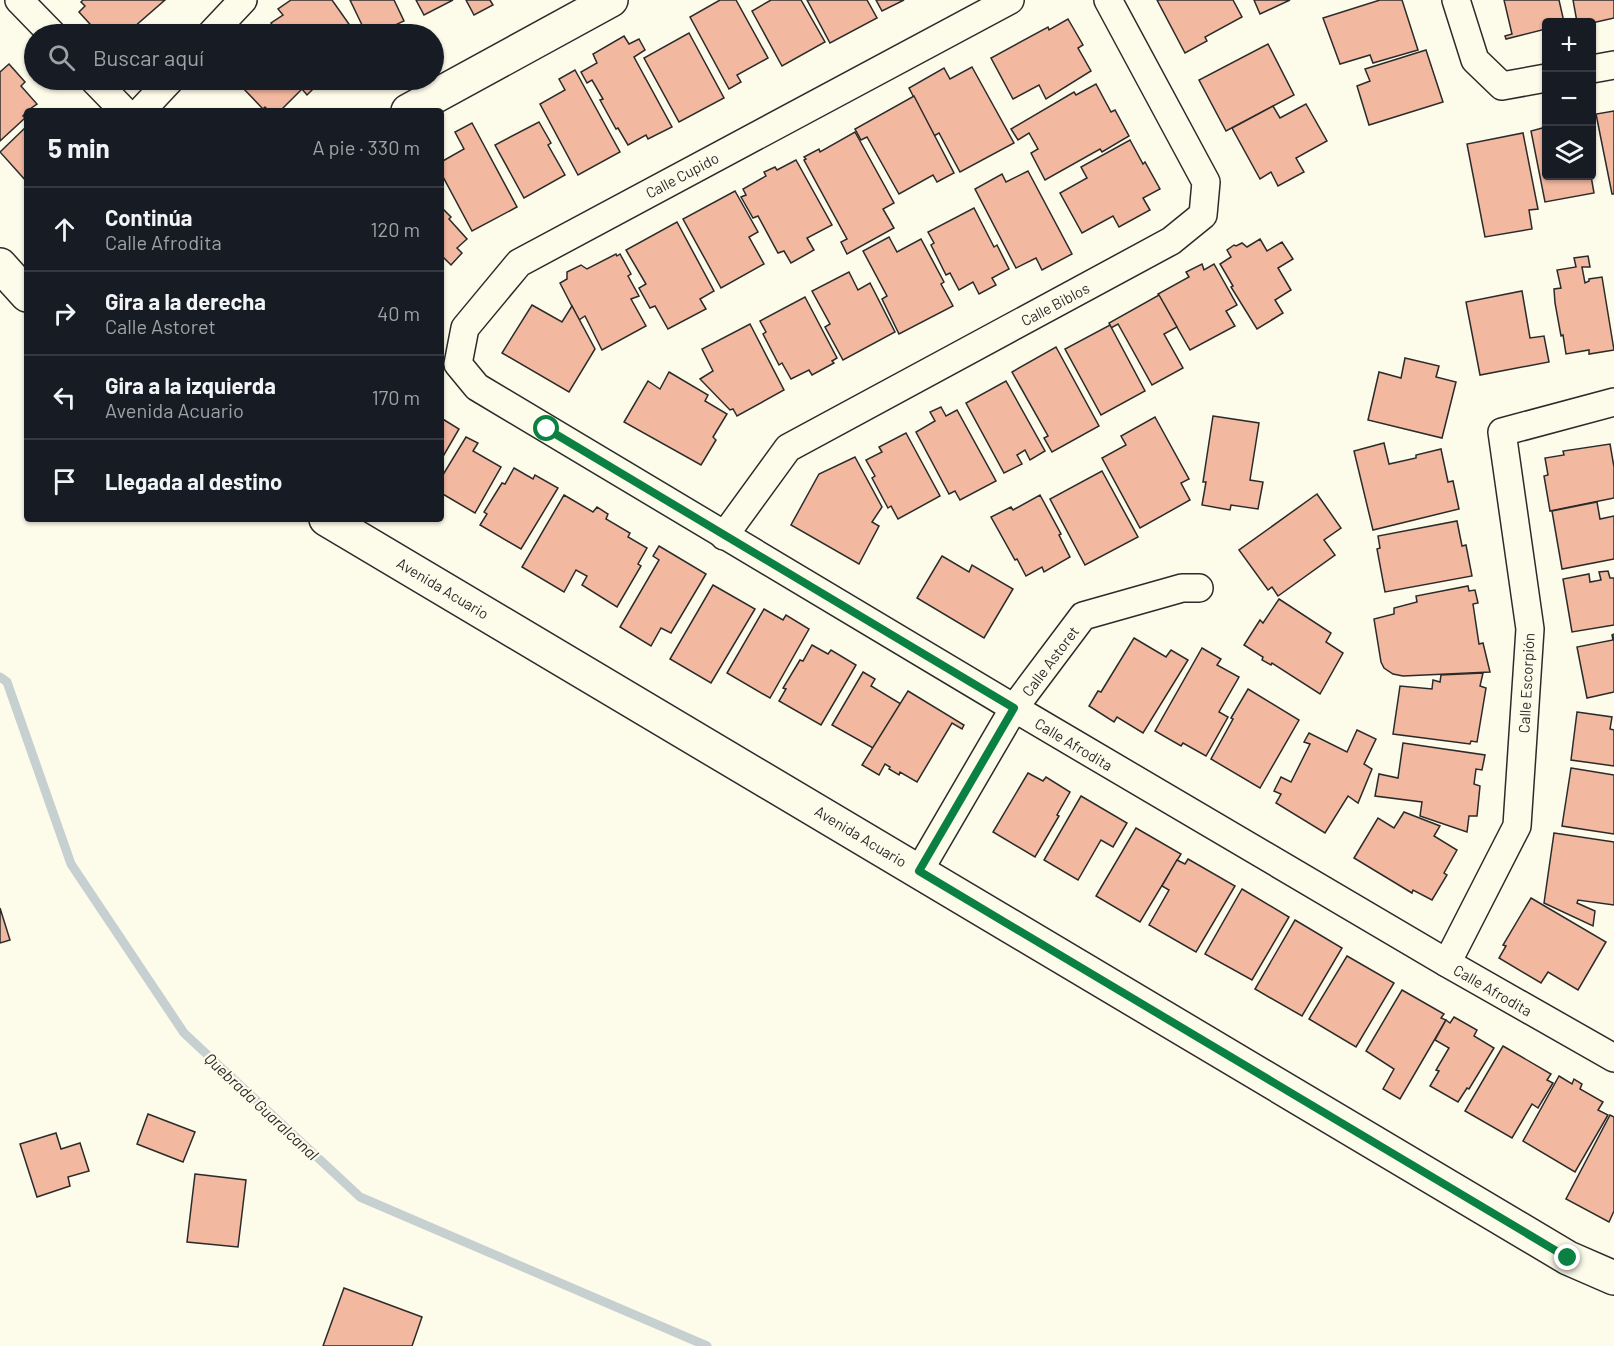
<!DOCTYPE html>
<html lang="es">
<meta charset="utf-8">
<style>
:root{--surface:#171b24;--page:#20242c;--text:#f1f3f6;--muted:#9ea1a6;--line:#363941}
body{margin:0;font-family:Barlow,sans-serif;background:var(--page);color:var(--text)}
.controls{position:absolute;right:18px;top:18px;display:grid;overflow:hidden;border-radius:6px;box-shadow:0 2px 4px #0004}
.controls button{width:54px;height:54px;display:grid;place-items:center;padding:0;border:0;border-bottom:2px solid var(--line);background:var(--surface);color:var(--text);font:30px sans-serif}
.stop{position:absolute;width:18px;height:18px;margin:-14px;border:4px solid #0b8043;border-radius:50%;background:#fff}
.stop.end{background:#0b8043;border-color:#fff;box-shadow:0 2px 6px #0008}
.list{margin:0;padding:0;list-style:none}
h2{display:flex;justify-content:space-between;align-items:center;height:78px;margin:0;padding:0 24px;font-size:26px}
h2 small{font-size:20px;font-weight:400;color:var(--muted)}
.list li{display:grid;grid-template-columns:39px 1fr auto;gap:18px;align-items:center;box-sizing:border-box;height:84px;padding:0 24px;border-top:2px solid var(--line)}
.list b{display:block;font-size:22px;white-space:nowrap}
.list p{margin:0;font-size:20px;white-space:nowrap;color:var(--muted)}
.list em{font-size:20px;font-style:normal;color:var(--muted)}
.icon{flex:none;width:33px;height:33px;fill:none;stroke:currentColor;stroke-width:2;stroke-linecap:round;stroke-linejoin:round}
.map{position:relative;flex:none;width:1614px;height:1346px;overflow:hidden}
.search{position:absolute;background:var(--surface);box-shadow:0 2px 4px #0004;left:24px;top:24px;width:420px;height:66px;display:flex;align-items:center;gap:15px;box-sizing:border-box;padding:0 21px;border-radius:33px;color:var(--muted);font-size:22px}
.panel{position:absolute;background:var(--surface);box-shadow:0 2px 4px #0004;left:24px;top:108px;width:420px;height:414px;border-radius:6px}
.map>svg:first-child{display:block}
.lines{fill:none;stroke-linecap:round;stroke-linejoin:round}
.stream{stroke:#c7d0d0;stroke-width:9}
.building{fill:#f2b8a0;stroke:#2b2b2b;stroke-width:1.5}
.street-casing{stroke:#2b2b2b;stroke-width:30}
.secondary-casing{stroke:#2b2b2b;stroke-width:36}
.street{stroke:#fdfbea;stroke-width:27}
.secondary{stroke:#fdfbea;stroke-width:33}
.route{stroke:#0b8043;stroke-width:8}
.labels{text-anchor:middle;dominant-baseline:central;stroke-width:4.5;stroke-linejoin:round;paint-order:stroke}
.street-label{font-size:15px;fill:#2b2b2b;stroke:#fdfbea}
.water-label{font-size:16px;font-style:italic;fill:#2b2b2b;stroke:#fdfbea}
</style>
<div class="map">
<svg width="1614" height="1346" viewBox="0 0 1614 1346">
<rect width="100%" height="100%" fill="#fdfbea"/>
<g class="lines">
<polyline class="stream" points="0,677 7,682 71,864 184,1033 360,1197 707,1346"/>
</g>
<g class="building">
<polygon points="83,0 165,0 126,34 99,34 79,12 85,6 81,2"/>
<polygon points="291,0 332,0 356,34 279,34 271,23 283,15 278,9"/>
<polygon points="350,0 394,0 404,21 376,34 371,34 366,25 363,27"/>
<polygon points="416,0 453,0 424,15"/>
<polygon points="466,0 490,0 493,5 474,15"/>
<polygon points="720,0 736,0 768,58 737,75 741,82 729,89 690,17"/>
<polygon points="771,0 801,0 825,42 782,66 752,11"/>
<polygon points="807,0 867,0 877,18 830,43"/>
<polygon points="876,0 904,0 882,11"/>
<polygon points="1157,0 1233,0 1242,17 1205,37 1207,41 1185,53"/>
<polygon points="1254,0 1290,0 1260,14"/>
<polygon points="1380,0 1402,0 1418,50 1373,63 1370,55 1340,64 1323,18"/>
<polygon points="1504,0 1559,0 1564,22 1546,22 1546,29 1506,39 1505,36 1512,34"/>
<polygon points="1573,0 1614,0 1614,18 1592,23 1577,22"/>
<polygon points="1068,19 1083,45 1078,48 1091,71 1046,99 1039,85 1013,99 991,58 1048,27 1049,30"/>
<polygon points="689,33 724,98 679,122 644,58"/>
<polygon points="624,36 629,44 639,39 645,50 634,57 672,127 648,139 646,135 628,145 618,128 616,129 600,100 603,99 592,80 587,83 581,72 597,63 593,54"/>
<polygon points="1268,44 1294,95 1226,131 1199,80"/>
<polygon points="1426,50 1443,102 1369,125 1357,86 1370,81 1365,69"/>
<polygon points="9,64 25,82 21,86 37,104 27,111 23,116 25,118 0,141 0,72"/>
<polygon points="972,67 1014,143 960,172 939,133 934,136 909,88 944,68 950,79"/>
<polygon points="575,70 620,152 578,175 540,104 565,90 559,79"/>
<polygon points="240,80 313,80 318,84 307,95 302,89 280,111 269,111 265,107 263,109 240,85 242,82"/>
<polygon points="1096,84 1111,112 1115,110 1129,136 1102,152 1100,149 1045,180 1031,153 1038,149 1029,133 1018,140 1011,129 1074,92 1076,95"/>
<polygon points="914,96 954,173 937,182 933,175 899,194 867,137 861,140 855,129"/>
<polygon points="1306,104 1327,141 1296,158 1304,172 1278,186 1271,172 1260,179 1232,128 1273,106 1280,118"/>
<polygon points="1614,111 1614,194 1612,194 1596,114"/>
<polygon points="539,122 551,143 548,145 565,175 524,198 495,145"/>
<polygon points="472,123 517,207 472,231 441,173 441,162 464,149 455,132"/>
<polygon points="27,126 27,182 0,152"/>
<polygon points="1546,127 1546,176 1591,176 1594,193 1545,202 1531,131"/>
<polygon points="855,132 894,203 883,209 894,228 847,254 841,242 847,239 804,160 806,159 804,157 819,149 820,152"/>
<polygon points="1523,133 1538,209 1529,210 1532,229 1485,237 1467,144"/>
<polygon points="1130,140 1143,164 1145,162 1160,189 1143,198 1150,210 1119,227 1113,216 1082,233 1060,193 1087,178 1081,167"/>
<polygon points="796,160 832,225 807,238 814,250 791,263 784,251 778,253 758,216 753,218 741,197 746,195 743,189 766,176 764,172 775,167 777,170"/>
<polygon points="1028,171 1072,254 1042,270 1036,258 1016,268 975,189 1002,174 1006,182"/>
<polygon points="735,191 758,232 749,237 764,264 721,288 683,219"/>
<polygon points="441,207 451,217 449,219 467,239 457,248 462,253 451,265 442,256 441,257"/>
<polygon points="974,208 994,247 997,245 1009,269 992,278 996,285 979,294 973,282 959,290 950,273 946,275 931,245 934,243 928,232"/>
<polygon points="677,222 714,291 700,299 706,309 668,329 655,306 650,308 639,288 646,284 626,250"/>
<polygon points="889,237 897,252 921,239 944,282 941,284 953,306 899,334 882,299 887,296 863,251"/>
<polygon points="1260,239 1267,251 1282,242 1293,259 1278,268 1291,290 1275,300 1283,313 1257,329 1231,287 1233,286 1220,264 1231,257 1227,250 1234,245 1236,246 1242,243 1247,247"/>
<polygon points="616,254 617,256 620,254 631,274 628,276 639,296 631,299 646,326 602,350 585,316 579,320 560,283 567,279 567,272 581,265 587,269"/>
<polygon points="1588,256 1590,267 1582,267 1585,283 1589,281 1589,279 1602,277 1614,350 1589,354 1589,350 1566,354 1563,335 1561,336 1555,303 1554,289 1561,288 1557,270 1576,267 1574,258"/>
<polygon points="1202,264 1204,270 1214,264 1237,305 1226,311 1235,326 1190,350 1158,294 1189,277 1186,272"/>
<polygon points="849,272 858,290 870,283 895,332 843,360 825,327 830,324 812,291"/>
<polygon points="1522,291 1530,338 1544,336 1549,362 1480,375 1466,302"/>
<polygon points="1159,295 1177,327 1164,334 1183,368 1152,385 1118,324 1111,328 1109,323"/>
<polygon points="805,297 837,358 832,361 834,363 812,375 809,370 791,379 782,363 779,365 763,334 766,332 760,321"/>
<polygon points="532,305 562,322 572,306 595,349 569,392 502,353"/>
<polygon points="750,324 784,390 737,416 733,409 730,410 700,379 713,371 702,349"/>
<polygon points="1110,325 1145,391 1101,415 1065,349"/>
<polygon points="1056,347 1099,426 1052,452 1044,438 1048,436 1012,372"/>
<polygon points="1405,358 1439,366 1436,377 1456,382 1442,438 1368,420 1379,372 1401,378"/>
<polygon points="669,372 708,395 705,401 727,414 713,437 716,440 701,465 624,422 648,381 660,389"/>
<polygon points="1006,381 1045,451 1030,460 1025,450 1017,455 1022,464 1004,473 966,403"/>
<polygon points="941,407 946,416 957,410 996,481 960,500 955,491 949,494 916,432 935,421 930,412"/>
<polygon points="1213,416 1259,423 1250,480 1263,482 1258,509 1231,505 1230,510 1202,505 1206,482 1203,482"/>
<polygon points="1155,417 1189,479 1181,483 1190,500 1140,528 1102,458 1126,445 1121,436"/>
<polygon points="441,418 459,429 441,460"/>
<polygon points="906,433 940,496 898,519 891,506 888,508 872,478 875,476 866,460 882,452 879,447"/>
<polygon points="466,437 478,443 473,451 501,467 475,513 441,493 441,478"/>
<polygon points="1384,443 1389,464 1416,458 1416,455 1441,449 1448,482 1453,481 1459,509 1373,530 1354,451"/>
<polygon points="1610,444 1614,467 1614,498 1550,511 1544,476 1548,475 1545,458 1564,455 1563,451"/>
<polygon points="855,457 882,507 872,522 879,526 859,564 791,525 819,474"/>
<polygon points="514,468 533,479 535,475 558,488 521,549 480,525 487,514 484,512 502,483 505,484"/>
<polygon points="1102,471 1138,537 1085,565 1050,499"/>
<polygon points="1317,494 1341,528 1324,540 1335,555 1278,596 1272,587 1268,590 1239,550"/>
<polygon points="564,495 593,512 597,507 608,514 606,519 630,533 628,537 647,548 638,564 641,566 617,607 582,585 587,576 576,570 564,592 522,567"/>
<polygon points="1040,495 1061,534 1059,535 1070,557 1044,572 1042,567 1026,576 1017,559 1015,560 991,517 1011,507 1013,510"/>
<polygon points="1597,502 1600,519 1614,516 1614,559 1562,569 1552,511"/>
<polygon points="1457,521 1462,546 1466,545 1472,576 1385,592 1377,549 1380,548 1378,536"/>
<polygon points="659,546 706,574 671,633 661,628 651,646 620,627 659,560 653,556"/>
<polygon points="942,556 969,572 972,565 1013,589 984,638 917,598"/>
<polygon points="1608,571 1610,578 1614,578 1614,625 1572,632 1563,579 1589,574 1590,582 1601,580 1599,572"/>
<polygon points="713,585 755,609 711,683 670,659"/>
<polygon points="1468,586 1469,591 1475,590 1478,603 1473,604 1479,644 1483,643 1490,672 1403,676 1393,674 1384,668 1381,662 1374,619 1394,614 1394,608 1417,602 1416,596"/>
<polygon points="1279,599 1331,633 1326,642 1343,653 1320,694 1272,663 1271,665 1262,660 1263,657 1244,645 1260,620 1263,623"/>
<polygon points="764,609 783,620 786,615 809,629 770,698 727,673"/>
<polygon points="1614,634 1614,692 1587,698 1577,647 1613,640 1612,635"/>
<polygon points="1134,638 1166,657 1171,650 1188,660 1143,733 1117,717 1114,722 1089,706 1098,691 1101,692"/>
<polygon points="812,645 828,654 831,650 856,665 821,725 779,701 786,689 783,688 800,660 803,661"/>
<polygon points="1202,648 1221,659 1217,665 1239,677 1219,712 1228,717 1206,756 1183,743 1181,746 1155,731"/>
<polygon points="863,672 875,679 871,686 901,704 873,748 832,725"/>
<polygon points="1483,673 1480,686 1486,688 1477,742 1471,741 1470,744 1393,734 1400,686 1432,689 1433,680 1440,682 1441,675"/>
<polygon points="1248,689 1299,720 1260,788 1211,759 1233,719 1231,718"/>
<polygon points="908,691 964,725 962,729 952,723 917,782 900,772 899,775 889,769 890,767 885,764 879,775 862,765"/>
<polygon points="1577,712 1612,717 1610,729 1614,730 1614,766 1571,760"/>
<polygon points="1357,730 1376,739 1364,764 1372,769 1358,803 1348,796 1325,833 1276,803 1281,794 1274,791 1281,777 1291,782 1310,744 1304,742 1309,733 1347,752"/>
<polygon points="1403,743 1485,755 1482,770 1476,769 1474,784 1480,786 1477,816 1469,816 1467,832 1420,816 1422,802 1375,796 1379,774 1398,778"/>
<polygon points="1571,768 1614,775 1614,834 1562,826"/>
<polygon points="1028,773 1043,781 1046,777 1070,792 1057,815 1059,816 1035,857 993,832"/>
<polygon points="1081,796 1127,823 1113,847 1101,840 1078,880 1044,860"/>
<polygon points="1404,812 1440,826 1434,836 1457,850 1444,873 1447,875 1432,900 1413,890 1412,893 1354,858 1378,818 1394,828"/>
<polygon points="1136,828 1181,854 1140,922 1096,896"/>
<polygon points="1554,833 1614,842 1614,905 1578,900 1577,903 1595,911 1593,926 1544,903"/>
<polygon points="1188,859 1235,886 1196,952 1149,925 1169,890 1162,886 1177,860 1185,864"/>
<polygon points="1242,889 1289,917 1252,980 1205,954"/>
<polygon points="1531,898 1606,942 1578,990 1548,972 1541,983 1499,958 1506,946 1503,945"/>
<polygon points="0,908 10,940 0,943"/>
<polygon points="1295,920 1342,948 1302,1016 1255,989"/>
<polygon points="1347,956 1394,983 1356,1047 1309,1019"/>
<polygon points="1402,990 1444,1014 1441,1018 1446,1020 1400,1099 1383,1089 1394,1069 1366,1051"/>
<polygon points="1454,1017 1477,1030 1474,1036 1494,1048 1469,1089 1467,1088 1458,1102 1430,1086 1439,1071 1436,1070 1449,1048 1435,1040 1446,1020 1450,1023"/>
<polygon points="1503,1046 1551,1074 1547,1080 1553,1083 1538,1108 1532,1104 1512,1138 1465,1111"/>
<polygon points="1559,1076 1572,1084 1574,1079 1582,1084 1580,1089 1603,1102 1598,1110 1608,1115 1575,1172 1523,1141"/>
<polygon points="148,1114 195,1132 183,1162 137,1144"/>
<polygon points="1610,1115 1614,1117 1614,1211 1609,1222 1566,1199"/>
<polygon points="56,1133 61,1149 80,1143 89,1171 68,1177 70,1186 37,1197 20,1144"/>
<polygon points="195,1174 246,1180 238,1247 187,1242"/>
<polygon points="344,1288 422,1317 412,1346 323,1346"/>
</g>
<g class="lines">
<g class="street-casing">
<g id="street">
<polyline points="19,0 52,34"/>
<polyline points="1010,0 519,263 465,328 458,364 477,387 1014,708 1447,963 1614,1058"/>
<polyline points="1456,0 1475,60 1502,86 1546,78"/>
<polyline points="211,34 243,0"/>
<polyline points="1592,69 1614,65"/>
<polyline points="94,80 124,111"/>
<polyline points="141,111 170,80"/>
<polyline points="724,536 788,448 1171,241 1203,215 1206,182 1108,0"/>
<polyline points="919,871 1014,708 1083,616 1182,588 1199,588"/>
<polyline points="1447,963 1517,826 1530,629 1502,432 1614,402"/>
</g>
</g>
<g class="secondary-casing">
<g id="secondary">
<polyline points="408,111 611,0"/>
<polyline points="0,265 27,295"/>
<polyline points="326,519 1568,1258 1614,1278"/>
</g>
</g>
<use href="#street" class="street"/>
<use href="#secondary" class="secondary"/>
</g>
<g class="lines">
<polyline class="route" points="547,429 1014,708 919,871 1568,1258"/>
</g>
<g class="labels">
<g class="street-label">
<text transform="translate(682 175) rotate(-28)">Calle Cupido</text>
<text transform="translate(1055 304) rotate(-28)">Calle Biblos</text>
<text transform="translate(443 588) rotate(31)">Avenida Acuario</text>
<text transform="translate(1050 661) rotate(-53)">Calle Astoret</text>
<text transform="translate(1526 683) rotate(-87)">Calle Escorpión</text>
<text transform="translate(1074 744) rotate(31)">Calle Afrodita</text>
<text transform="translate(861 836) rotate(31)">Avenida Acuario</text>
<text transform="translate(1493 990) rotate(30)">Calle Afrodita</text>
</g>
<g class="water-label">
<text transform="translate(262 1106) rotate(43)">Quebrada Guaralcanal</text>
</g>
</g>
</svg>
<div class="controls">
<button>+</button>
<button>−</button>
<button><svg class="icon" aria-label="layers" viewBox="0 0 24 24"><path d="M12 4l9 5-9 5-9-5zM3 14l9 5 9-5"/></svg></button>
</div>
<div class="stop" style="left:547px;top:429px"></div>
<div class="stop end" style="left:1568px;top:1258px"></div>
<div class="search"><svg class="icon" aria-label="search" viewBox="0 0 24 24"><circle cx="10" cy="10" r="6"/><path d="M15 15l6 6"/></svg>Buscar aquí</div>
<section class="panel">
<h2>5 min<small>A pie · 330 m</small></h2>
<ul class="list">
<li><svg class="icon" aria-label="ahead" viewBox="0 0 24 24"><path d="M12 20V5M6 11l6-6 6 6"/></svg><div><b>Continúa</b><p>Calle Afrodita</p></div><em>120 m</em></li>
<li><svg class="icon" aria-label="right" viewBox="0 0 24 24"><path d="M7 20v-9h11M14 6l5 5-5 5"/></svg><div><b>Gira a la derecha</b><p>Calle Astoret</p></div><em>40 m</em></li>
<li><svg class="icon" aria-label="left" viewBox="0 0 24 24"><path d="M17 20v-9H6M10 6l-5 5 5 5"/></svg><div><b>Gira a la izquierda</b><p>Avenida Acuario</p></div><em>170 m</em></li>
<li><svg class="icon" aria-label="arrive" viewBox="0 0 24 24"><path d="M6 21V4h12l-3 4 3 4H6"/></svg><div><b>Llegada al destino</b></div></li>
</ul>
</section>
</div>
